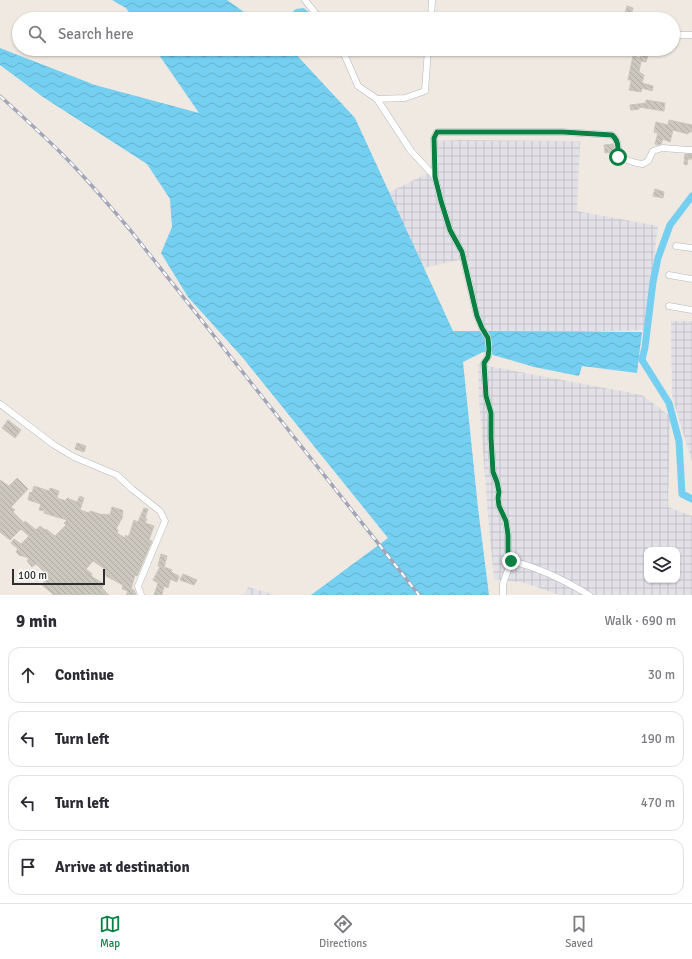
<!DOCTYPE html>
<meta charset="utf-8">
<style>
:root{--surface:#fff;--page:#f7f7f7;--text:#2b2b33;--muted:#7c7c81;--line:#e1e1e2;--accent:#0b8043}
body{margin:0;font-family:Signika,sans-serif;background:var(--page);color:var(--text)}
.controls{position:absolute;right:12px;bottom:12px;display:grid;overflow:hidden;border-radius:8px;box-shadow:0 1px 3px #0004}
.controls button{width:36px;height:36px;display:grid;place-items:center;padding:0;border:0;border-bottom:1px solid var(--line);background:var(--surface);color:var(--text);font:20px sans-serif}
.scale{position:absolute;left:12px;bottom:10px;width:93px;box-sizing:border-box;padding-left:4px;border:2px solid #2e2e2e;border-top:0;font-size:11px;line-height:14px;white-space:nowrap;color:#2e2e2e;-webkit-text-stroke:3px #fff;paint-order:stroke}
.stop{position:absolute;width:12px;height:12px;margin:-9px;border:3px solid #0b8043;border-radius:50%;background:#fff}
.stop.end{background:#0b8043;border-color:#fff;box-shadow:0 1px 4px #0008}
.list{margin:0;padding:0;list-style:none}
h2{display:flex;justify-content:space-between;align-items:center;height:52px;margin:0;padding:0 16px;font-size:17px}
h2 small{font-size:13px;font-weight:400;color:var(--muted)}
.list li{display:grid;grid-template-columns:26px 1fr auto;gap:12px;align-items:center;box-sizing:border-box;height:56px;margin:0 8px 8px;padding:0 8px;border:1px solid var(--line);border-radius:12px}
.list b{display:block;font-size:15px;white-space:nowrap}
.list em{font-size:13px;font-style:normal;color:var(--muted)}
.icon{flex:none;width:22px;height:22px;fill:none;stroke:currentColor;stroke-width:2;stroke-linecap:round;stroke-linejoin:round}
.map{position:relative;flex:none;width:692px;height:595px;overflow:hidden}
.search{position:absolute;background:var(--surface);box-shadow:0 1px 3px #0004;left:12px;right:12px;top:12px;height:44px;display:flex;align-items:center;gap:10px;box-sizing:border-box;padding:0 14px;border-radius:22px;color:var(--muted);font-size:15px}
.sheet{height:308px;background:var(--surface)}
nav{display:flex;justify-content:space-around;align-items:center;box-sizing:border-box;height:56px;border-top:1px solid var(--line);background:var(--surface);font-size:11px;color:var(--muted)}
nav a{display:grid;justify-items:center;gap:2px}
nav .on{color:var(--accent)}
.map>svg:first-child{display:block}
.industrial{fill:url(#industrial-grid);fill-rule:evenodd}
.water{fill:url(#water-waves)}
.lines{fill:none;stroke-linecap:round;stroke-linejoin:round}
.canal{stroke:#75cff0;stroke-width:7}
.building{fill:url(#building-back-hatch);stroke:#cbc5ba}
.minor-casing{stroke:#b4b7c1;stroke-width:7}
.minor{stroke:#fff;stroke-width:6}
.rail-casing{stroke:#a3a6b8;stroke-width:3.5}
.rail{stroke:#fff;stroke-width:2;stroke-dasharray:6;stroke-linecap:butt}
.route{stroke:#0b8043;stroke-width:5}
</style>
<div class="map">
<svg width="692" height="595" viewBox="0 0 692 595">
<defs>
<pattern id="industrial-grid" width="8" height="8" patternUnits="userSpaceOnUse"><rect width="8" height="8" fill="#e3e1e8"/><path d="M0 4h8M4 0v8" fill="none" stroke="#c3c1c7"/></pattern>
<pattern id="water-waves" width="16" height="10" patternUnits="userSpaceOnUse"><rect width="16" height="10" fill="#75cff0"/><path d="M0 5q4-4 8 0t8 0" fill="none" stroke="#66b2ce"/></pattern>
<pattern id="building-back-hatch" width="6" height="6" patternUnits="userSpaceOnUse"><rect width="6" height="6" fill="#cbc7bf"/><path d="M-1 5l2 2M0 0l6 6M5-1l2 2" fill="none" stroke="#afaba4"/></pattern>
</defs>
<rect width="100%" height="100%" fill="#efe9e1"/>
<g class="industrial">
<polygon points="461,140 580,141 577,211 658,226 645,330 482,335 468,258 423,268 388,193 432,171 435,141"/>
<polygon points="671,321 692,321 692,462 672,396"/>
<path d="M478 364 642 395 670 416 668 507 692 516V595H559L525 583 494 579 488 516 479 397ZM647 550H677V580H647Z"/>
<polygon points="248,587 272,594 275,595 244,595"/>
</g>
<g class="water">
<polygon points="112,0 227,0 254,19 134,19 126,8"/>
<polygon points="304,8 312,15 314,19 290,19 290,14 296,9"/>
<polygon points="0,48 95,85 199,113 155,49 291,49 355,118 453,331 642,332 637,373 582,366 579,376 534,367 483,352 463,362 478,508 489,595 311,595 388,538 243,358 188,297 161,253 172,227 170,199 147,164 43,97 0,65"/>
</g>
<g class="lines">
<polyline class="canal" points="692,196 670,225 658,258 653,282 645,347 642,360 669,403 679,441 682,494 692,499"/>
</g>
<g class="building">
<polygon points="627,6 633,8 631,16 625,14"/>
<polygon points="612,49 631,49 629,55 612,51"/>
<polygon points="641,53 648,55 646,62 641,61 639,72 644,75 642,83 653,86 652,91 642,88 641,92 629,90 631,82 631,80 628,80 633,56 640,58"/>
<polygon points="646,100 665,103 664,111 639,107 639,109 631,110 630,105 646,103"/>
<polygon points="669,120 692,125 692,132 689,132 688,134 673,130 670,142 663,139 661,144 657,145 655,144 658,133 654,132 656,122 668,125"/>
<polygon points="613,144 614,152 605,153 604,145"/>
<polygon points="685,154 692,154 692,159 688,159 687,165 684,164"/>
<polygon points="655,189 664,192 663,198 653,196"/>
<polygon points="8,420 21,430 15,438 2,428"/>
<polygon points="77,443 86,446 84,452 75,449"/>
<polygon points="17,478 28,489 11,507 15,510 13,512 24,523 25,521 36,530 40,526 45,530 46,529 55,536 66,525 64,523 67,520 44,513 45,511 39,510 41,504 28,500 30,492 32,493 34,486 49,491 50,488 59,491 57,498 66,501 67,498 77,502 80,496 84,498 80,510 89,513 90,511 103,515 103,514 110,515 112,507 122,510 123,511 122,516 123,516 116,529 118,530 117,533 125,538 126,535 128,537 130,533 134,520 138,522 144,508 148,509 145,518 147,519 145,523 154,526 149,540 152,541 137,576 135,575 131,589 134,590 136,595 126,595 128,591 122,589 123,585 106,576 106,574 103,572 105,569 93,561 86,569 92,574 91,576 104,584 102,588 109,595 54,595 42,585 49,577 36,564 32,567 27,561 29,558 19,555 16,552 18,549 11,543 14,539 21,544 29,536 21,529 10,540 0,532 0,480 9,486"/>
<polygon points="161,554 167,556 164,567 172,570 171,572 179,576 177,582 170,579 168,588 164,586 162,595 154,595 158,583 153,580 160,567 158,566"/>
<polygon points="183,574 197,580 194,585 180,580"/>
</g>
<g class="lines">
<g class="minor-casing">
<g id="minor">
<polyline points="305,0 320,19"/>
<polyline points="431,19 432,0"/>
<polyline points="673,35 692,35"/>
<polyline points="342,49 358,86 377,99 411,151 435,177"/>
<polyline points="377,99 405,98 425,91 428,49"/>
<polyline points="676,246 692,248"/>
<polyline points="669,275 692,279"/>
<polyline points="669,306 692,310"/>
<polyline points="0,404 54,445 74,457 117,475 132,489 160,511 165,521 138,586 141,595"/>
<path d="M511 561 508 551V535L506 521 499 506 498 498 499 492 497 482 493 472 491 438V413L486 396 484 363 488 357 489 349 488 338 482 328 477 316 462 252 450 230 441 201 435 177 434 138 437 132H563L612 135C619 141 618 147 618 157L636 163 643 164 648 161 653 151 662 148 689 150H692"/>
<path d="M503 595V584L511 561C537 567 566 581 589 595"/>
</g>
</g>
<use href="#minor" class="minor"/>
<g class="rail-casing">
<path id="rail" d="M0 96C21 115 43 135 63 155 87 179 109 205 131 231L419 595"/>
</g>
<use href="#rail" class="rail"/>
</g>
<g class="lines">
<path class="route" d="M511 561 508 552V535L506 521 499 506 498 498 499 492 497 482 493 472 491 438V413L486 396 484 363 488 357 489 349 488 338 482 328 477 316 462 252 450 230 441 201 435 177 434 138 437 132H563L612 135C619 141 618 147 618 157"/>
</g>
</svg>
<div class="controls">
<button><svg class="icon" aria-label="layers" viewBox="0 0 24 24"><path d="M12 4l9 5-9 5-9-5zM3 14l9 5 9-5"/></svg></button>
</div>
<div class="scale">100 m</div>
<div class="stop" style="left:618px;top:157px"></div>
<div class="stop end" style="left:511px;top:561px"></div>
<div class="search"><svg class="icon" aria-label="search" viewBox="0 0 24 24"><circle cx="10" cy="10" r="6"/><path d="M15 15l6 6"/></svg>Search here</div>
</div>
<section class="sheet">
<h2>9 min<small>Walk · 690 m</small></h2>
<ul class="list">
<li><svg class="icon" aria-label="ahead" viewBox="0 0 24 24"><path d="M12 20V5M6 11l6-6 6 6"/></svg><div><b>Continue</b></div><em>30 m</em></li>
<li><svg class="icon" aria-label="left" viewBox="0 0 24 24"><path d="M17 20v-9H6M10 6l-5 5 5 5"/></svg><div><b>Turn left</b></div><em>190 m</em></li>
<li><svg class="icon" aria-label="left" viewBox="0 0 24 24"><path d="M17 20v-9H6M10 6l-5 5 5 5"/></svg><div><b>Turn left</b></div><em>470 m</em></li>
<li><svg class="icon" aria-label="arrive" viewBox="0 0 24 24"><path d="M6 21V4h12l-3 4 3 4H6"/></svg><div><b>Arrive at destination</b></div></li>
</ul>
</section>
<nav>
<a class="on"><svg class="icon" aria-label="map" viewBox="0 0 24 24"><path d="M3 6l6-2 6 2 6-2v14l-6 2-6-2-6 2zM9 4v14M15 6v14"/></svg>Map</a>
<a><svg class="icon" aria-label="directions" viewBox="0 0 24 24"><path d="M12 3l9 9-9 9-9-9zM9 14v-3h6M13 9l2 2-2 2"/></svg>Directions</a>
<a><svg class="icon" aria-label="saved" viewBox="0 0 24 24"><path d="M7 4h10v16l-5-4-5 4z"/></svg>Saved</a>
</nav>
